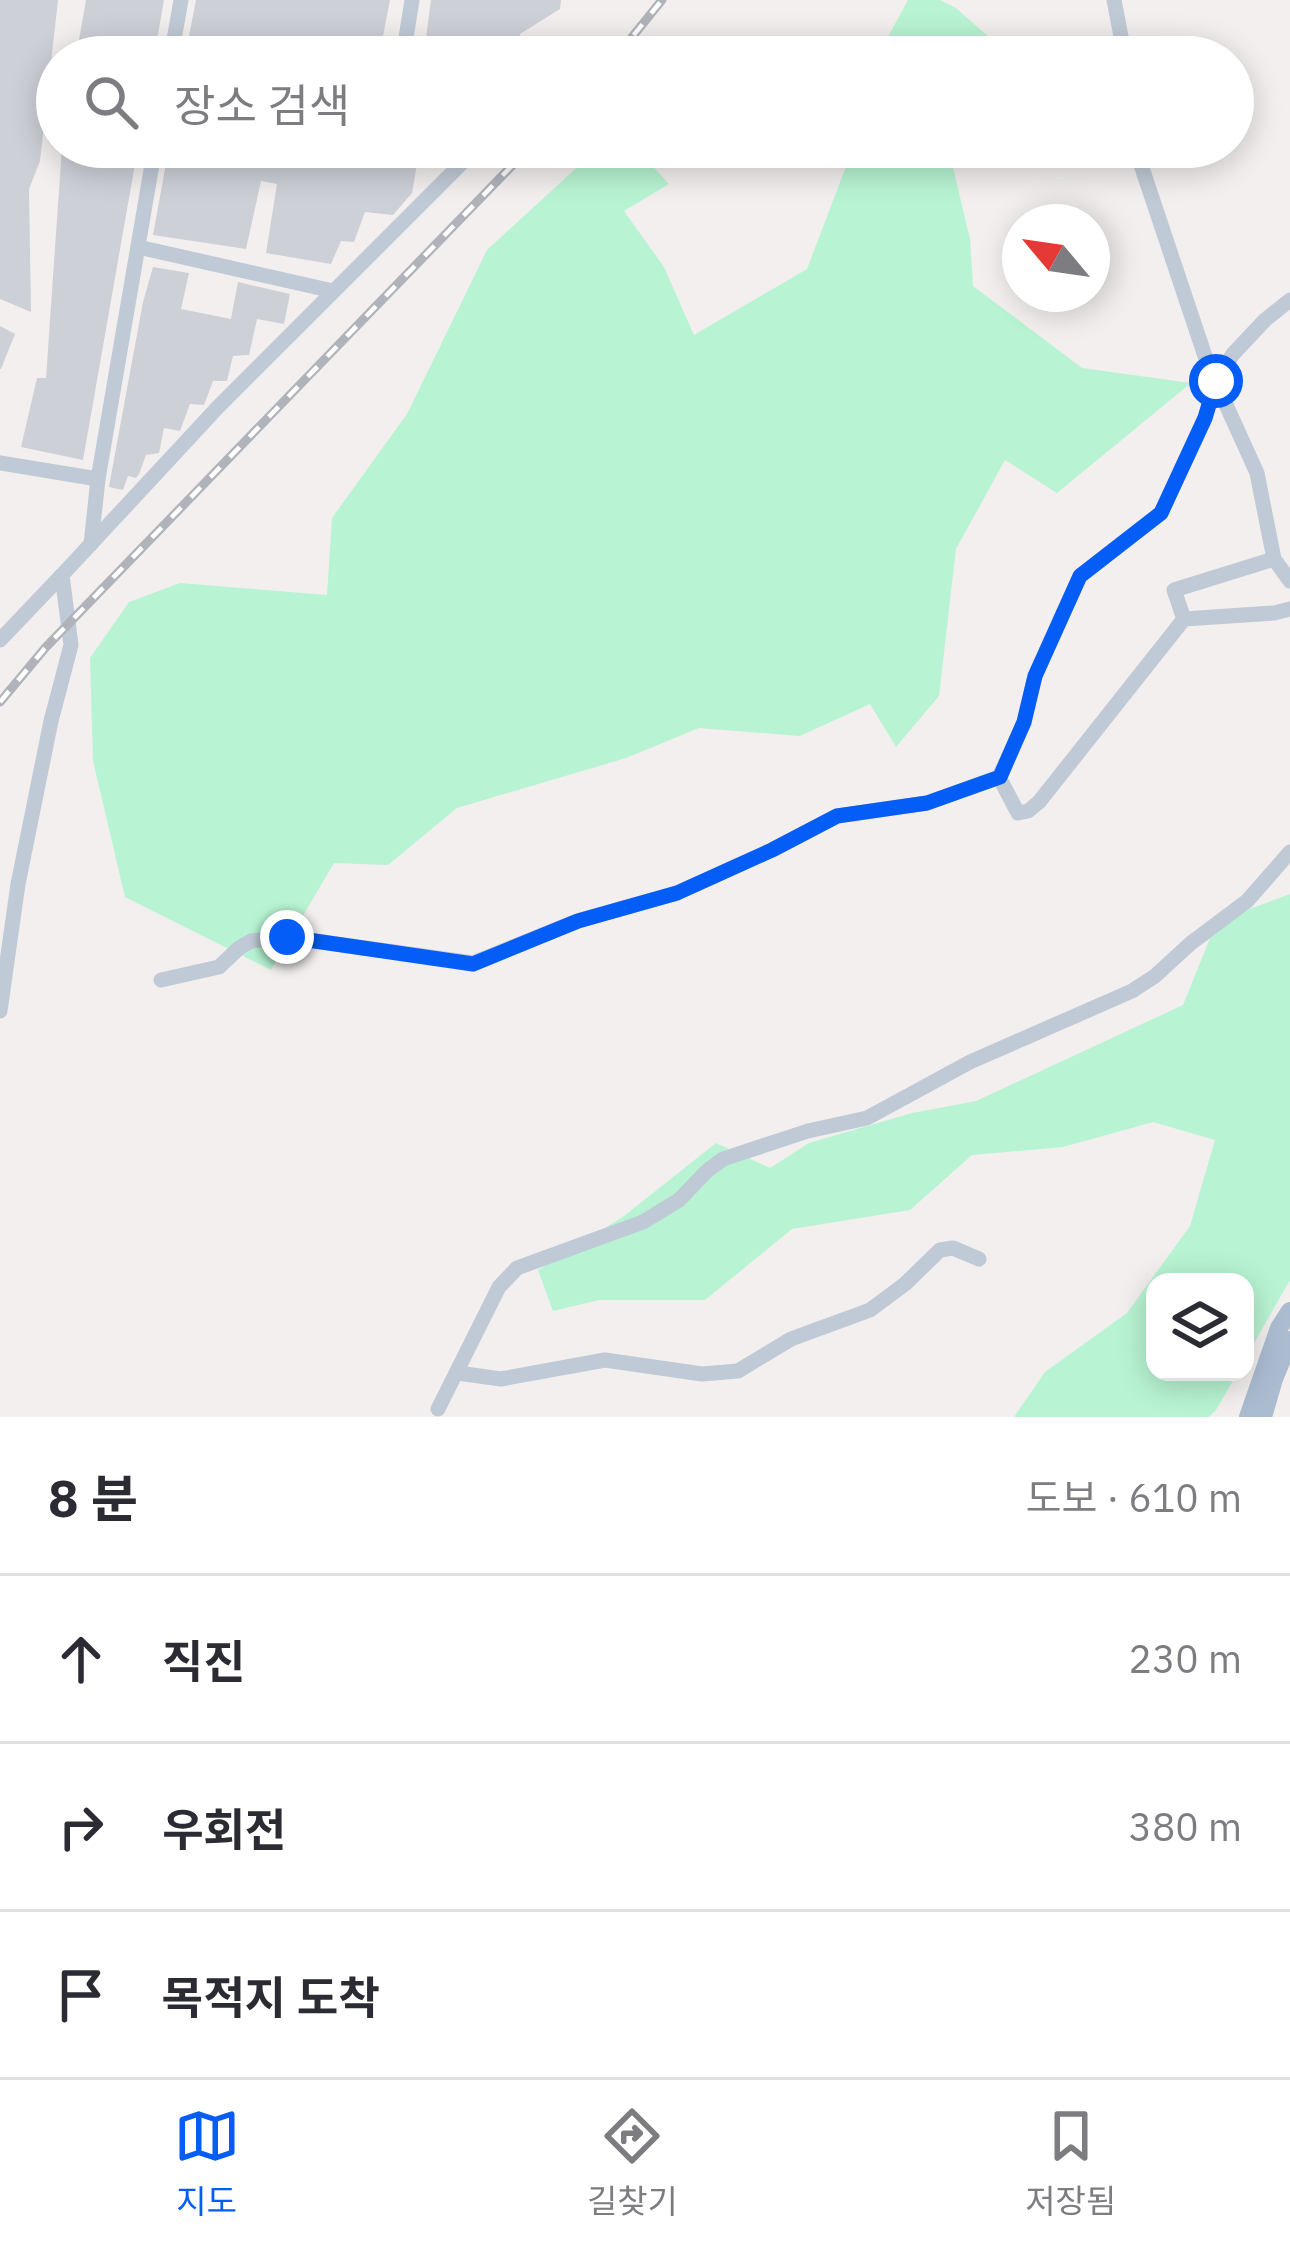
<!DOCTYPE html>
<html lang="ko">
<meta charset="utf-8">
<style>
:root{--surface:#fff;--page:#f7f7f7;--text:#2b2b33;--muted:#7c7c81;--line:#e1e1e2;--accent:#045df6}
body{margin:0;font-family:"IBM Plex Sans","Noto Sans KR",sans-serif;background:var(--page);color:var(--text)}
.controls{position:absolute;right:36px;bottom:36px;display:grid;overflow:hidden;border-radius:24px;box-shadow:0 6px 30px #0003}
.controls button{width:108px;height:108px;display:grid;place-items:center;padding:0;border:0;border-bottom:3px solid var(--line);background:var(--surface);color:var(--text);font:60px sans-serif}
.compass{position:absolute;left:1002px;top:204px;width:108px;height:108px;border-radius:50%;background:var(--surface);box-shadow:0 6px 30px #0003;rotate:299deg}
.stop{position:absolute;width:36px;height:36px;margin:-27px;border:9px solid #045df6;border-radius:50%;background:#fff}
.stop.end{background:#045df6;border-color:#fff;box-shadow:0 3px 12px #0008}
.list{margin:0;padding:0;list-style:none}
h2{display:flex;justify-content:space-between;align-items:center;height:156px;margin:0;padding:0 48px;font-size:51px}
h2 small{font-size:39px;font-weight:400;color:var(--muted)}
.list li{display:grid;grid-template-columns:78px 1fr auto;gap:36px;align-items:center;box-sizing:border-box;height:168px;padding:0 48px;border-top:3px solid var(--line)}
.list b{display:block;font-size:45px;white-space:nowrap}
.list em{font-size:39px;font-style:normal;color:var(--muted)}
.icon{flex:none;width:66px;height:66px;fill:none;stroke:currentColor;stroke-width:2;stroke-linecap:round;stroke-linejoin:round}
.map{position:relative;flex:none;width:1290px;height:1417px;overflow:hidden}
.search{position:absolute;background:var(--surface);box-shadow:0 6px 30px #0003;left:36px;right:36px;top:36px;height:132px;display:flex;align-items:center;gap:30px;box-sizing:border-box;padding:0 42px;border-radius:66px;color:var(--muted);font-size:45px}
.sheet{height:660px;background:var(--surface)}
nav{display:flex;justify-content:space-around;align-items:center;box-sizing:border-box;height:168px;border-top:3px solid var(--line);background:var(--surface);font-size:33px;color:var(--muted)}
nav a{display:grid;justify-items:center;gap:6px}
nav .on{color:var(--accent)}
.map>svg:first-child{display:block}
.green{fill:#b8f4d3}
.building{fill:#cdd0d7}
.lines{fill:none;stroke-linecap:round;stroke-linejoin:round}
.minor{stroke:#c0cad6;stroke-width:15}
.major{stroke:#abbcd1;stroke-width:18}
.rail-casing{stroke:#b0b3ba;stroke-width:9}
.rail{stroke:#fff;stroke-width:4.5;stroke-dasharray:14;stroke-linecap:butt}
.route{stroke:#045df6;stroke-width:15}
</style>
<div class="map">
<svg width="1290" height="1417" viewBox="0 0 1290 1417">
<rect width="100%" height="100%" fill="#f2efee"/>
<g class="green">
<polygon points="908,0 940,0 956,8 1000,47 992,57 873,57 888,37"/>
<polygon points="599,147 635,147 669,184 624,211 664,267 694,335 807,269 850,156 873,147 948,147 970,239 973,286 1082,368 1191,383 1057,493 1005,460 956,549 939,696 896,747 870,704 800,736 699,728 626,758 457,808 388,865 334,863 271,970 125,897 93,761 90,658 129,602 180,583 327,595 332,518 407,414 487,250"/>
<polygon points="1290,894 1290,1280 1245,1359 1245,1282 1155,1282 1155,1372 1238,1372 1216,1410 1209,1417 1014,1417 1045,1372 1127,1313 1190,1226 1215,1140 1153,1122 1063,1147 972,1155 910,1210 792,1229 705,1300 599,1300 553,1311 538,1270 624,1216 716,1143 770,1168 809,1143 912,1113 976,1101 1183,1005 1217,921"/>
</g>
<g class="building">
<polygon points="0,0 58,0 40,161 29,189 31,312 0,299"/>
<polygon points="86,0 164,0 154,57 76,57"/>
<polygon points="196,0 390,0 379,57 185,57"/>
<polygon points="431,0 561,0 560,9 520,34 517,57 437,57 438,54 424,53"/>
<polygon points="62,147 138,147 83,460 21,447 37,378 46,378"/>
<polygon points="169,147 420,147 412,193 393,215 365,212 354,242 341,241 331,264 266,253 277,184 261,181 246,249 153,235"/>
<polygon points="153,267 189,273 181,309 231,319 238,282 290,294 284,324 257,319 249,355 233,356 227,381 213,381 204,405 190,404 180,431 164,428 159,453 146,455 139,474 136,478 128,476 123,490 109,487 110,481 143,302"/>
<polygon points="0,326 15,334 1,369 0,369"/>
</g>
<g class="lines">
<g class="minor">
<polyline points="1114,0 1125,57"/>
<polyline points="171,57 181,0"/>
<polyline points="407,57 405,44 412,0"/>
<polyline points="1135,147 1208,365 1257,473 1274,559 1290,581"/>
<polyline points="138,247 333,291"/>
<polyline points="0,463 98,479 155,147"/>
<polyline points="91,544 98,479"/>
<polyline points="1184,619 1174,590 1274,559"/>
<polyline points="0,640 62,575"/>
<polyline points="999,777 1018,813 1028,811 1039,802 1184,619 1274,613 1290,609"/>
<polyline points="161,980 219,967 239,948 251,941 287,937 473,963 577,921 677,893 772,850 837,816 927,803 999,777 1024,723 1035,676 1080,576 1161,513 1205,418 1216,381 1233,354 1265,320 1290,300"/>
<polyline points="0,1011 18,884 51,721 71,645 62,575 218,407 463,162 452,147"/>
<polyline points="458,1373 501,1379 605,1360 702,1374 738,1371 791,1339 870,1310 905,1284 940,1250 953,1248 979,1259"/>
<polyline points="438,1409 499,1287 517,1268 643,1222 679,1200 707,1171 723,1159 808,1131 867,1118 970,1062 1132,991 1155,976 1191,943 1247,901 1290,852"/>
</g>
<g class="major">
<polyline points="1248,1417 1279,1328 1290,1311"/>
<polyline points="1263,1417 1274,1379 1290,1340"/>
</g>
<g class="rail-casing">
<g id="rail">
<polyline points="616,57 662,0"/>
<polyline points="0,702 46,647 530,147"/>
</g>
</g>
<use href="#rail" class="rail"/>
</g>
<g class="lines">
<polyline class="route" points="287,937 473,964 578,921 677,893 772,850 837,816 927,803 1000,777 1024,722 1035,676 1080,576 1161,513 1205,418 1216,381"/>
</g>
</svg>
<div class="controls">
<button><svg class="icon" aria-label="layers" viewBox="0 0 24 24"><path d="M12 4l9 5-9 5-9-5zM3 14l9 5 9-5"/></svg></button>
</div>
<svg class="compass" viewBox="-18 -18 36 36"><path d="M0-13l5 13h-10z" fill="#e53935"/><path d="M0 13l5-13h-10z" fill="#7c7c81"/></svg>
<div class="stop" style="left:1216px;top:381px"></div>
<div class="stop end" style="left:287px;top:937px"></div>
<div class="search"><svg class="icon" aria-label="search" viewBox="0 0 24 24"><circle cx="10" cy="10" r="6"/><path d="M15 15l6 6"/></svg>장소 검색</div>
</div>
<section class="sheet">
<h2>8 분<small>도보 · 610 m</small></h2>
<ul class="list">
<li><svg class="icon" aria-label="ahead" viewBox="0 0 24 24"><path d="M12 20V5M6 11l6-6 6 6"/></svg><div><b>직진</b></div><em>230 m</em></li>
<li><svg class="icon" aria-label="right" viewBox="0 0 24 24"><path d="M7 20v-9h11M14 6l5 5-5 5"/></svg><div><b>우회전</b></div><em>380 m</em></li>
<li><svg class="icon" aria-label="arrive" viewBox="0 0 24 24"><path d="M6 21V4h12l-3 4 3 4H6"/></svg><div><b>목적지 도착</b></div></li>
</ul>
</section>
<nav>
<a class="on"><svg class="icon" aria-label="map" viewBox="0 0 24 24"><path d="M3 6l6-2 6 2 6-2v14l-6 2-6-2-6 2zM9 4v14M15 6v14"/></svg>지도</a>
<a><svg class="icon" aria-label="directions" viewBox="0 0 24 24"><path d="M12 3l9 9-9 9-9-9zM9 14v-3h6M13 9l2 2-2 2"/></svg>길찾기</a>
<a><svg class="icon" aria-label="saved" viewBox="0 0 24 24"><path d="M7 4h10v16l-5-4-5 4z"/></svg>저장됨</a>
</nav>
